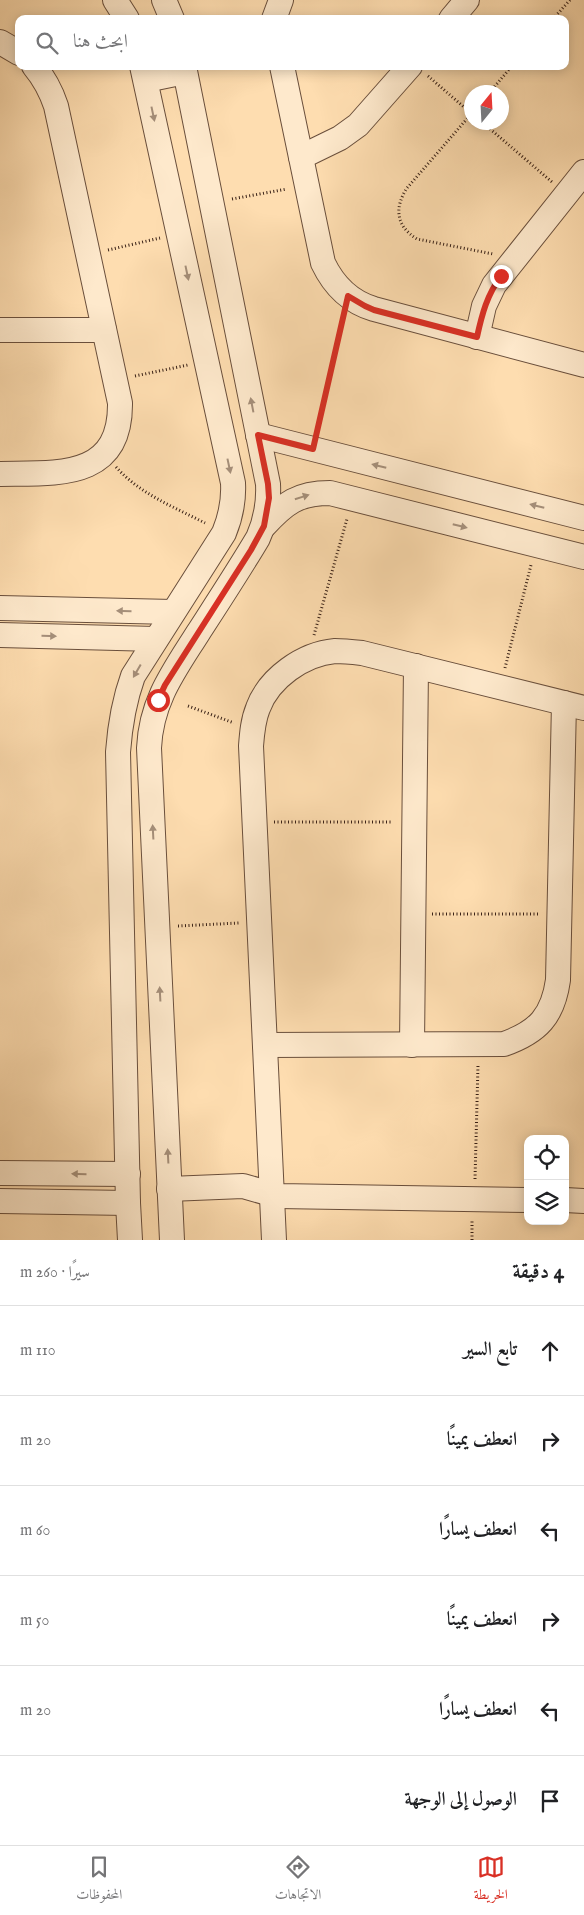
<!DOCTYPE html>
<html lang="ar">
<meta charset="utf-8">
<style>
:root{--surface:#fff;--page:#f2f2f2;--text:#202124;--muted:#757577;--line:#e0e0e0;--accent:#d93025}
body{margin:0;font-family:"IM FELL English",Amiri,serif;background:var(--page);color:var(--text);direction:rtl}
.controls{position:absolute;right:15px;bottom:15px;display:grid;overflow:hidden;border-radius:10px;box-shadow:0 2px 12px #0003}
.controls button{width:45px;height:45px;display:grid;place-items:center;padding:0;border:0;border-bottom:1px solid var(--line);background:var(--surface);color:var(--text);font:25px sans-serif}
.compass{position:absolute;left:464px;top:85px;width:45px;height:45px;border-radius:50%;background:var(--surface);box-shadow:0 2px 12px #0003;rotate:18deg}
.stop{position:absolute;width:15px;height:15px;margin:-11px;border:4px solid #d93025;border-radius:50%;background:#fff}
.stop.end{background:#d93025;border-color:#fff;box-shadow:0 1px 5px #0008}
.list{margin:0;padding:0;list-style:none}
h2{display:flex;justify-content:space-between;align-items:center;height:65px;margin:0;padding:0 20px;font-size:21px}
h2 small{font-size:16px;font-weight:400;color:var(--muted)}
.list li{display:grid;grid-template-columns:32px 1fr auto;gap:15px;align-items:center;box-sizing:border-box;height:90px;padding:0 20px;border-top:1px solid var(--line)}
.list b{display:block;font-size:19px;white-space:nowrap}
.list em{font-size:16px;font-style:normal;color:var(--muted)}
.icon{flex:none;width:28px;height:28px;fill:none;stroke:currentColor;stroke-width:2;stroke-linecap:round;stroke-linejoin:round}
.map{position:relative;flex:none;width:584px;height:1240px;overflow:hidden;direction:ltr}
.search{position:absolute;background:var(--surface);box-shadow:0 2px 12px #0003;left:15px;right:15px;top:15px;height:55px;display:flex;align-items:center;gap:12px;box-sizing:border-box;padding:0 18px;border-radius:10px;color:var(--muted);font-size:19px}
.sheet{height:605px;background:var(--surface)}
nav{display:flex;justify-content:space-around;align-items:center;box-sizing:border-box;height:70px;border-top:1px solid var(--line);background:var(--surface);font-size:14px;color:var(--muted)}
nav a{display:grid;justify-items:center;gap:2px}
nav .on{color:var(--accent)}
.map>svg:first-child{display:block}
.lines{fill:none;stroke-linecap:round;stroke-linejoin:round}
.minor-casing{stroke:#6a4f3c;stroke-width:26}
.path{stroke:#382016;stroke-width:3;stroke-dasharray:1 2.5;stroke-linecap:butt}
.minor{stroke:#fee9cc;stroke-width:24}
.oneway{fill:#a58f7a}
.route{stroke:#d93025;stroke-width:6}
</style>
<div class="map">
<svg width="584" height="1240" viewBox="0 0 584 1240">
<rect width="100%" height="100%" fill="#feddb0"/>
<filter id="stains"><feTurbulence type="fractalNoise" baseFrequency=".004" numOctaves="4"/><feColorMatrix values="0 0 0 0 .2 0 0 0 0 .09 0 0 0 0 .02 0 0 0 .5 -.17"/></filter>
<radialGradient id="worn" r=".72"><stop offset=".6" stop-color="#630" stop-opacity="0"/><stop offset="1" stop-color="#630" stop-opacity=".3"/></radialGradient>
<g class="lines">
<g class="minor-casing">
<g id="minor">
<polyline points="115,0 127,19"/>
<polyline points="164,0 172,19"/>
<polyline points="274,19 281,0"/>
<polyline points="451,19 467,0"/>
<polyline points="0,42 19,53"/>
<path d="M282 66 323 263C334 286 350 302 374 309L584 365"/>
<polyline points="146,80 185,72"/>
<polyline points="301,157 340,138 358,125 410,66"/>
<polyline points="0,330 104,330"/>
<polyline points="477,337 484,306 494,285 584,172"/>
<polyline points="258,435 584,518"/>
<path d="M0 474C57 473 121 480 120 403L56 106C51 91 44 78 34 66"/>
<path d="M264 526C285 503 298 493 330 493L584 557"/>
<polyline points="0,608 173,612"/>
<polyline points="0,635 156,639"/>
<path d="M265 1045 504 1044C538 1032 553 1016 558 980L564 703"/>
<polyline points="412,1045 416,666"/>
<polyline points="0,1173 128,1174"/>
<polyline points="169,1189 243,1186 278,1196 528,1200"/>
<polyline points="565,1200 584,1201"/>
<polyline points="0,1201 128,1203"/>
<path d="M130 1240 128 1203 118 752C120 725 124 701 133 676L224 533C231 516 234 501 233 483L142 66"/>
<path d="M172 1240 149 748C151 701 174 671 198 633 218 602 239 570 258 538 266 520 269 504 268 484L184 66"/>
<path d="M274 1240 251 746C252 733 253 720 258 708 269 678 303 654 335 651 343 651 353 652 362 653L584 708"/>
</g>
</g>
<g class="path">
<polyline points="553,19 570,0"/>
<polyline points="428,76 472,114"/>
<polyline points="490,92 512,66"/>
<path d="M472 113 407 188C394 208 396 226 417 239L493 254"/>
<polyline points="482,122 552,182"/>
<polyline points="232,199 287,189"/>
<polyline points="108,250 160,238"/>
<polyline points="135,376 188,365"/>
<polyline points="317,430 343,316"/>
<path d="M116 467C140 494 174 507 205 523"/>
<polyline points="314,635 347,519"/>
<polyline points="505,668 531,565"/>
<polyline points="188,706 234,723"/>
<polyline points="274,822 393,822"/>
<polyline points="432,914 538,914"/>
<polyline points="178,926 239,923"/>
<polyline points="475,1179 478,1065"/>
<polyline points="472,1240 472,1219"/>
</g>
<use href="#minor" class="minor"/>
</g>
<defs><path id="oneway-solid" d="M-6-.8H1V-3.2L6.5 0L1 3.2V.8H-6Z" transform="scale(1.25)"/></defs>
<g class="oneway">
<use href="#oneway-solid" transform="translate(153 114) rotate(78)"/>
<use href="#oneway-solid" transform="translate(187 273) rotate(78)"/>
<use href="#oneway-solid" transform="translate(252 405) rotate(-101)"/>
<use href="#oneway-solid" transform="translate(229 466) rotate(78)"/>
<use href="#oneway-solid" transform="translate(379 466) rotate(-166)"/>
<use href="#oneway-solid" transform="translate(302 497) rotate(-18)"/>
<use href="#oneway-solid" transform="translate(537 506) rotate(-166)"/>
<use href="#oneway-solid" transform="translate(460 526) rotate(14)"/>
<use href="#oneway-solid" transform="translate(124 611) rotate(-179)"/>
<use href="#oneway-solid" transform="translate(49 636) rotate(1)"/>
<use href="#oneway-solid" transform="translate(137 671) rotate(120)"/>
<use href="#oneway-solid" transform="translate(153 832) rotate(-93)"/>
<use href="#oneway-solid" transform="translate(160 994) rotate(-93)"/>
<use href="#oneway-solid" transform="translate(168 1156) rotate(-93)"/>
<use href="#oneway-solid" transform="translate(79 1174) rotate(-179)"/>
</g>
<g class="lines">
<path class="route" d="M158 700 165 685 251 550 264 526 269 498 268 484 258 435 313 449 348 296 365 306 374 310 477 337C482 314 487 295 501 276"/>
</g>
<rect width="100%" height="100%" filter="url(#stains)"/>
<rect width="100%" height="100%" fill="url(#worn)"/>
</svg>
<div class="controls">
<button><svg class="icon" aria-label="locate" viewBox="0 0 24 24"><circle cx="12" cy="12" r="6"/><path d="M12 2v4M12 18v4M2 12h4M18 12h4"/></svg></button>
<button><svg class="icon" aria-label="layers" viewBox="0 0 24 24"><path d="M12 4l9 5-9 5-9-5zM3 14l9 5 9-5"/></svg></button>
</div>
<svg class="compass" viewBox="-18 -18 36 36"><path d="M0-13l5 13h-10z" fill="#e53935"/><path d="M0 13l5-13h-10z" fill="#757577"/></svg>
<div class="stop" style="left:158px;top:700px"></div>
<div class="stop end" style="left:501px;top:276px"></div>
<div class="search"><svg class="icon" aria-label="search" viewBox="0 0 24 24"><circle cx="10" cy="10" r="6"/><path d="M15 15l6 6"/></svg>ابحث هنا</div>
</div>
<section class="sheet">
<h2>4 دقيقة<small>سيرًا · 260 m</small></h2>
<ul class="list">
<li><svg class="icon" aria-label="ahead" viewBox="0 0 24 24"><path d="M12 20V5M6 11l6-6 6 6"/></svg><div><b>تابع السير</b></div><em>110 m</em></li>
<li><svg class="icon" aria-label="right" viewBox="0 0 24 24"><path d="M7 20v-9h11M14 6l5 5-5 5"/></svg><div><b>انعطف يمينًا</b></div><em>20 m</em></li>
<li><svg class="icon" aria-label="left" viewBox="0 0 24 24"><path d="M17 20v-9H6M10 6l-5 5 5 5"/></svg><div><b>انعطف يسارًا</b></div><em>60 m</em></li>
<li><svg class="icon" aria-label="right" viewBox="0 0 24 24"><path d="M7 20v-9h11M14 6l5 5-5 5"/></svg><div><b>انعطف يمينًا</b></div><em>50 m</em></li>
<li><svg class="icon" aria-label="left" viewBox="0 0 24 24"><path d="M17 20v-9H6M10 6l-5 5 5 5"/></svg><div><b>انعطف يسارًا</b></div><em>20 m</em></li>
<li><svg class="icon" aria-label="arrive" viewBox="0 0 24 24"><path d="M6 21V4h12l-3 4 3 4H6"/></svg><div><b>الوصول إلى الوجهة</b></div></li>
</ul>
</section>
<nav>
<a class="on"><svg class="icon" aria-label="map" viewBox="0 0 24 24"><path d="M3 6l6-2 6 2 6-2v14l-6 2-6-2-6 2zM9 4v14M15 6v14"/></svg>الخريطة</a>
<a><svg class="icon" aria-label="directions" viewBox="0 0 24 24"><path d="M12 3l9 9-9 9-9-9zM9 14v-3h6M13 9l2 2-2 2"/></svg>الاتجاهات</a>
<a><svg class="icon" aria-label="saved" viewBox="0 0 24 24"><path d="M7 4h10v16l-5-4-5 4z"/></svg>المحفوظات</a>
</nav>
